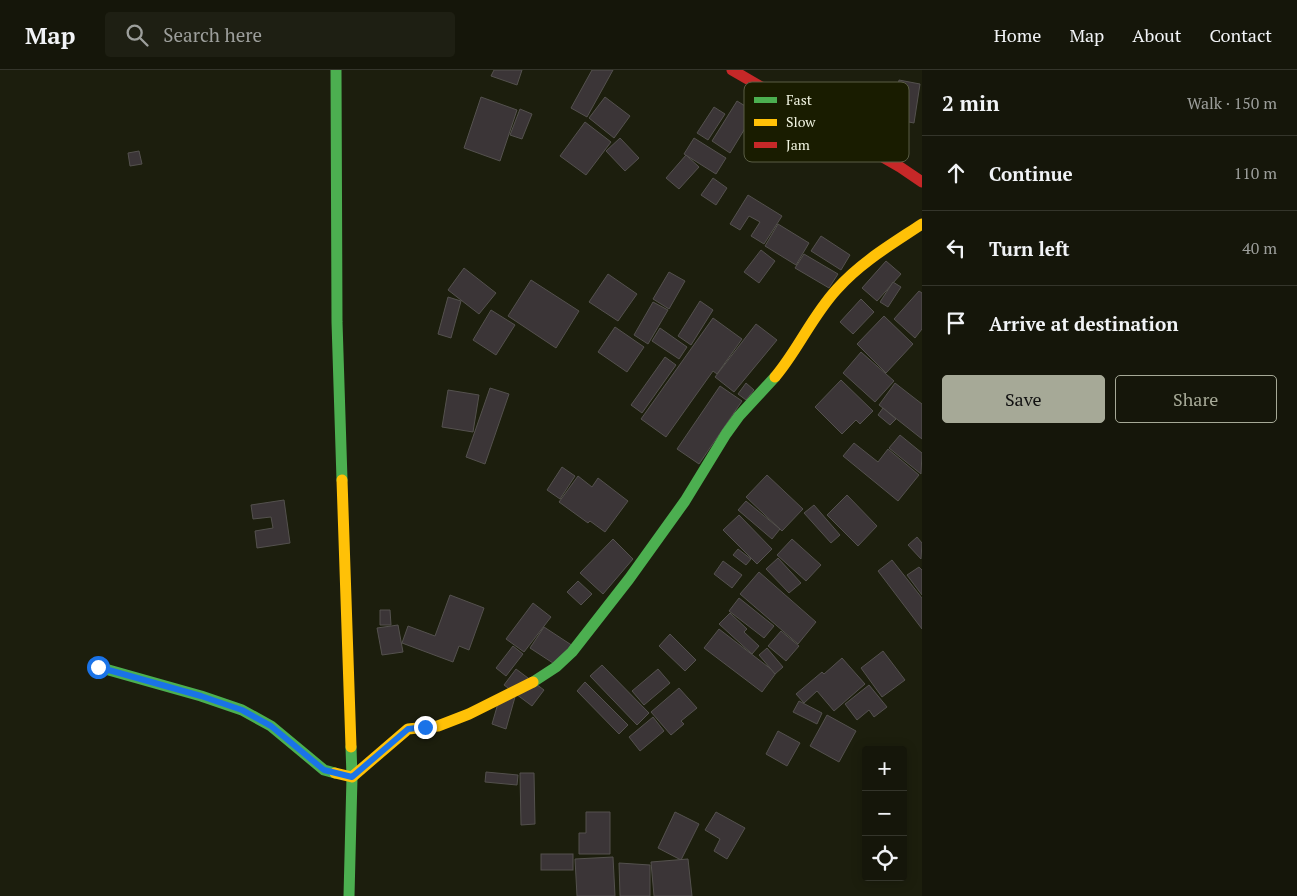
<!DOCTYPE html>
<meta charset="utf-8">
<style>
:root{--surface:#15160a;--page:#1e1f13;--text:#f1f3f6;--muted:#9d9f9c;--line:#34352b;--accent:#a6a997}
body{margin:0;font-family:"PT Serif",serif;background:var(--page);color:var(--text)}
.controls{position:absolute;right:15px;bottom:15px;display:grid;overflow:hidden;border-radius:5px;box-shadow:0 2px 12px #0003}
.controls button{width:45px;height:45px;display:grid;place-items:center;padding:0;border:0;border-bottom:1px solid var(--line);background:var(--surface);color:var(--text);font:25px sans-serif}
.stop{position:absolute;width:15px;height:15px;margin:-11px;border:4px solid #1a73e8;border-radius:50%;background:#fff}
.stop.end{background:#1a73e8;border-color:#fff;box-shadow:0 1px 5px #0008}
.list{margin:0;padding:0;list-style:none}
h2{display:flex;justify-content:space-between;align-items:center;height:65px;margin:0;padding:0 20px;font-size:21px}
h2 small{font-size:16px;font-weight:400;color:var(--muted)}
.list li{display:grid;grid-template-columns:32px 1fr auto;gap:15px;align-items:center;box-sizing:border-box;height:75px;padding:0 20px;border-top:1px solid var(--line)}
.list b{display:block;font-size:19px;white-space:nowrap}
.list em{font-size:16px;font-style:normal;color:var(--muted)}
.actions{display:flex;gap:10px;padding:15px 20px}
.actions a{flex:1;padding:11px 0;border:1px solid var(--accent);border-radius:5px;text-align:center;font-size:18px;color:var(--accent)}
.actions .main{background:var(--accent);color:#111}
.icon{flex:none;width:28px;height:28px;fill:none;stroke:currentColor;stroke-width:2;stroke-linecap:round;stroke-linejoin:round}
.map{position:relative;flex:none;width:922px;height:826px;overflow:hidden}
header{display:flex;align-items:center;gap:30px;box-sizing:border-box;height:70px;padding:0 25px;background:var(--surface);border-bottom:1px solid var(--line)}
header strong{font-size:24px}
nav{display:flex;gap:28px;margin-inline-start:auto;font-size:18px}
.search{width:350px;height:45px;background:var(--page);display:flex;align-items:center;gap:12px;box-sizing:border-box;padding:0 18px;border-radius:5px;color:var(--muted);font-size:19px}
main{display:flex}
aside{flex:1;background:var(--surface)}
.map>svg:first-child{display:block}
.building{fill:#3b3537;stroke:#54514e}
.lines{fill:none;stroke-linecap:round;stroke-linejoin:round}
.fast{stroke:#4caf50;stroke-width:11}
.slow{stroke:#ffc107;stroke-width:11}
.jam{stroke:#c62828;stroke-width:11}
.route{stroke:#1a73e8;stroke-width:6}
.key{fill:#191c00;stroke:#5a5d44;stroke-width:1}
.key-label{font-size:14px;fill:#f1f4e1}
</style>
<header>
<strong>Map</strong>
<div class="search"><svg class="icon" aria-label="search" viewBox="0 0 24 24"><circle cx="10" cy="10" r="6"/><path d="M15 15l6 6"/></svg>Search here</div>
<nav><a>Home</a><a>Map</a><a>About</a><a>Contact</a></nav>
</header>
<main>
<div class="map">
<svg width="922" height="826" viewBox="0 0 922 826">
<rect width="100%" height="100%" fill="#1c1e0d"/>
<g class="building">
<polygon points="494,0 522,0 517,15 491,6"/>
<polygon points="592,0 613,0 587,47 571,38"/>
<polygon points="899,10 920,14 914,53 893,49"/>
<polygon points="481,27 517,40 500,91 464,78"/>
<polygon points="605,27 630,46 614,68 589,48"/>
<polygon points="737,31 755,42 730,83 712,71"/>
<polygon points="714,37 725,44 708,70 697,63"/>
<polygon points="520,39 532,44 522,69 510,65"/>
<polygon points="585,52 611,72 586,105 560,86"/>
<polygon points="620,68 639,88 625,101 606,81"/>
<polygon points="694,68 726,88 716,104 684,84"/>
<polygon points="139,81 142,94 130,96 128,83"/>
<polygon points="686,85 699,97 679,119 666,108"/>
<polygon points="713,108 727,118 716,135 701,125"/>
<polygon points="748,125 782,146 764,174 751,166 760,152 749,146 740,160 730,154"/>
<polygon points="778,154 809,173 796,195 765,176"/>
<polygon points="821,166 850,185 841,200 811,181"/>
<polygon points="761,180 775,191 759,213 744,202"/>
<polygon points="804,184 838,204 829,218 795,198"/>
<polygon points="886,191 901,204 877,231 862,218"/>
<polygon points="464,198 496,223 479,244 448,220"/>
<polygon points="669,202 685,211 669,239 653,229"/>
<polygon points="608,204 637,224 618,251 589,232"/>
<polygon points="531,210 579,241 556,278 508,246"/>
<polygon points="893,212 901,217 888,237 880,232"/>
<polygon points="919,221 922,223 922,259 915,268 894,249"/>
<polygon points="448,227 461,231 451,268 438,264"/>
<polygon points="861,229 874,242 853,264 840,252"/>
<polygon points="700,231 713,240 691,275 678,266"/>
<polygon points="653,232 668,240 648,274 634,265"/>
<polygon points="491,240 515,255 496,285 473,270"/>
<polygon points="884,246 913,274 886,303 857,274"/>
<polygon points="713,248 742,269 717,304 713,301 666,367 641,349"/>
<polygon points="756,254 777,270 734,322 715,307"/>
<polygon points="615,257 644,277 627,302 598,282"/>
<polygon points="660,258 687,277 679,289 652,271"/>
<polygon points="861,282 894,311 875,332 843,303"/>
<polygon points="665,287 676,295 642,343 631,335"/>
<polygon points="841,310 873,341 860,354 856,350 842,364 815,337"/>
<polygon points="746,313 754,320 746,330 738,324"/>
<polygon points="895,313 922,334 922,369 879,335"/>
<polygon points="720,316 742,331 699,394 677,379"/>
<polygon points="490,318 509,324 485,394 466,387"/>
<polygon points="448,320 479,325 473,362 442,357"/>
<polygon points="883,338 896,349 890,355 878,345"/>
<polygon points="900,365 922,383 921,404 889,378"/>
<polygon points="854,373 878,392 888,379 919,405 898,431 843,386"/>
<polygon points="562,397 575,406 560,429 547,420"/>
<polygon points="767,405 803,439 782,461 746,427"/>
<polygon points="578,406 592,417 598,408 628,431 605,462 590,451 588,453 559,432"/>
<polygon points="847,425 877,456 858,476 827,445"/>
<polygon points="284,430 290,473 257,478 255,461 273,458 271,447 253,449 251,435"/>
<polygon points="746,431 780,459 772,469 738,440"/>
<polygon points="814,435 840,465 831,473 804,443"/>
<polygon points="739,445 772,479 757,494 723,460"/>
<polygon points="917,467 922,473 921,489 908,475"/>
<polygon points="613,469 633,489 603,524 580,503"/>
<polygon points="792,469 821,495 806,511 777,485"/>
<polygon points="738,479 751,489 746,495 733,485"/>
<polygon points="778,488 801,513 789,523 766,499"/>
<polygon points="892,490 922,528 922,559 878,501"/>
<polygon points="723,491 742,505 732,518 714,504"/>
<polygon points="919,497 922,500 922,525 907,505"/>
<polygon points="759,502 816,552 798,574 740,524"/>
<polygon points="578,511 592,524 581,535 567,522"/>
<polygon points="450,525 484,538 469,580 459,576 453,592 402,573 408,556 435,566"/>
<polygon points="739,528 774,556 764,568 729,541"/>
<polygon points="533,533 551,547 524,582 506,569"/>
<polygon points="380,540 390,540 391,555 380,555"/>
<polygon points="730,543 747,559 744,562 759,576 752,584 719,554"/>
<polygon points="398,555 403,582 382,585 377,558"/>
<polygon points="544,557 573,576 559,597 530,578"/>
<polygon points="719,559 776,603 762,622 704,578"/>
<polygon points="781,561 799,576 786,591 768,576"/>
<polygon points="670,564 696,590 685,601 659,576"/>
<polygon points="513,576 523,584 506,606 496,598"/>
<polygon points="767,578 783,597 775,604 759,585"/>
<polygon points="883,581 905,610 882,627 861,598"/>
<polygon points="842,588 865,614 834,641 817,621 804,633 796,624 822,602 824,604"/>
<polygon points="602,595 649,643 637,655 590,606"/>
<polygon points="516,599 544,620 532,636 504,615"/>
<polygon points="658,599 670,613 644,635 632,621"/>
<polygon points="585,612 628,655 619,664 577,621"/>
<polygon points="869,615 887,637 874,647 869,640 857,650 845,634"/>
<polygon points="679,618 697,638 681,651 684,654 671,665 651,642"/>
<polygon points="501,623 515,627 506,659 492,654"/>
<polygon points="799,631 822,643 817,654 793,642"/>
<polygon points="827,645 856,661 839,692 810,676"/>
<polygon points="653,647 664,661 640,681 629,667"/>
<polygon points="778,661 800,673 787,696 766,684"/>
<polygon points="486,702 518,705 517,715 485,712"/>
<polygon points="520,703 534,703 535,754 521,755"/>
<polygon points="586,742 610,742 610,784 579,784 579,763 586,763"/>
<polygon points="675,742 699,754 681,790 658,778"/>
<polygon points="716,742 745,758 727,789 714,781 720,769 705,760"/>
<rect x="541" y="784" width="32" height="16"/>
<polygon points="613,787 615,826 577,826 575,789"/>
<polygon points="688,789 692,826 654,826 651,792"/>
<polygon points="619,793 650,795 650,826 620,826"/>
</g>
<g class="lines">
<g class="fast">
<polyline points="336,0 337,252 342,410"/>
<polyline points="98,597 201,626 242,640 271,656 324,700 335,703"/>
<polyline points="533,612 556,597 572,582 629,509 685,431 726,364 739,346 775,307"/>
<polyline points="349,826 352,707 351,677"/>
</g>
<g class="slow">
<path d="M775 307C798 280 812 246 837 219 861 192 892 174 922 154"/>
<polyline points="342,410 351,677"/>
<polyline points="335,703 352,707 408,659 438,656 469,644 533,612"/>
</g>
<polyline class="jam" points="732,0 900,97 922,112"/>
</g>
<g class="lines">
<polyline class="route" points="98,597 201,626 242,640 271,656 324,700 352,707 408,659 425,657"/>
</g>
<rect x="744" y="12" width="165" height="80" rx="8" class="key"/>
<rect x="754" y="27" width="23" height="6" fill="#4caf50"/>
<rect x="754" y="49" width="23" height="7" fill="#ffc107"/>
<rect x="754" y="72" width="23" height="6" fill="#c62828"/>
<g class="key-label">
<text x="786" y="35">Fast</text>
<text x="786" y="57">Slow</text>
<text x="786" y="80">Jam</text>
</g>
</svg>
<div class="controls">
<button>+</button>
<button>−</button>
<button><svg class="icon" aria-label="locate" viewBox="0 0 24 24"><circle cx="12" cy="12" r="6"/><path d="M12 2v4M12 18v4M2 12h4M18 12h4"/></svg></button>
</div>
<div class="stop" style="left:98px;top:597px"></div>
<div class="stop end" style="left:425px;top:657px"></div>
</div>
<aside>
<h2>2 min<small>Walk · 150 m</small></h2>
<ul class="list">
<li><svg class="icon" aria-label="ahead" viewBox="0 0 24 24"><path d="M12 20V5M6 11l6-6 6 6"/></svg><div><b>Continue</b></div><em>110 m</em></li>
<li><svg class="icon" aria-label="left" viewBox="0 0 24 24"><path d="M17 20v-9H6M10 6l-5 5 5 5"/></svg><div><b>Turn left</b></div><em>40 m</em></li>
<li><svg class="icon" aria-label="arrive" viewBox="0 0 24 24"><path d="M6 21V4h12l-3 4 3 4H6"/></svg><div><b>Arrive at destination</b></div></li>
</ul>
<div class="actions"><a class="main">Save</a><a>Share</a></div>
</aside>
</main>
